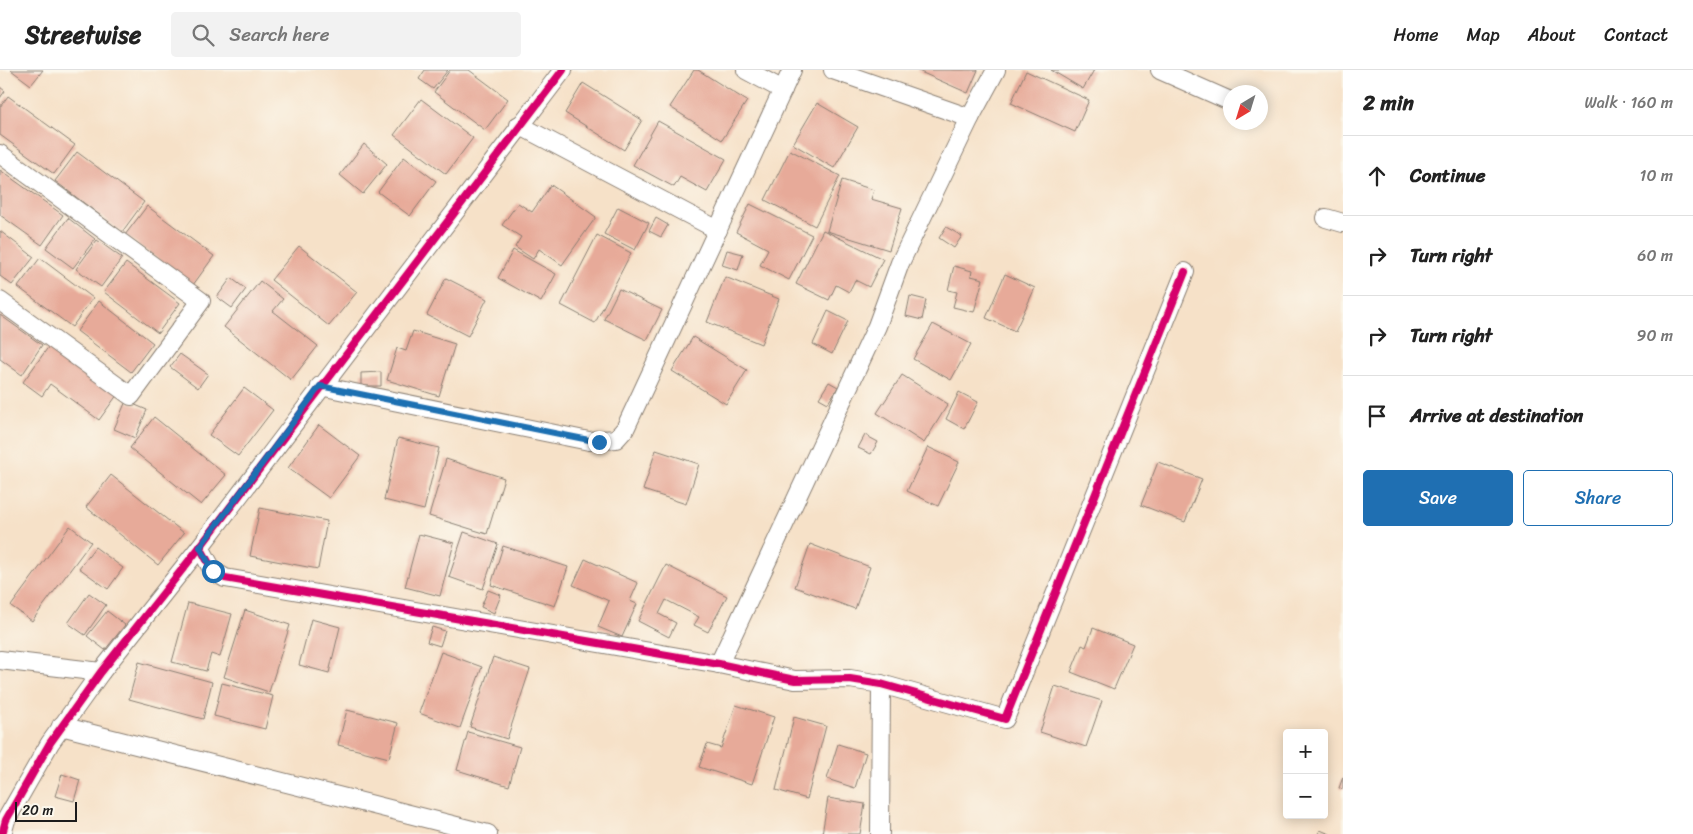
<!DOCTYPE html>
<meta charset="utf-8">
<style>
:root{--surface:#fff;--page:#f2f2f2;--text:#222;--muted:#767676;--line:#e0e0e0;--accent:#1f6fb2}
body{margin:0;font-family:Sriracha,sans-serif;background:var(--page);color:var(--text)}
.controls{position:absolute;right:15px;bottom:15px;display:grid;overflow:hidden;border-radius:5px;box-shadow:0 2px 12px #0003}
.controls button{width:45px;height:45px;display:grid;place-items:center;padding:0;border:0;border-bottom:1px solid var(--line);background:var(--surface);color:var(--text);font:25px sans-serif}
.compass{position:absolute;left:1223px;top:15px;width:45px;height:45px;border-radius:50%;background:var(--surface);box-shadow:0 2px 12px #0003;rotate:218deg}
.scale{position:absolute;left:15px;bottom:12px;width:62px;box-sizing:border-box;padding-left:5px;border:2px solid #1c1c1c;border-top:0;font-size:14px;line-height:18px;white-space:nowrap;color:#1c1c1c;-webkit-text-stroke:4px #fbf7ec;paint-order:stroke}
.stop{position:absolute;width:15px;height:15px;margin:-11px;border:4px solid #1f6fb2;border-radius:50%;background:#fff}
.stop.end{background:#1f6fb2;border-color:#fff;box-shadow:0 1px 5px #0008}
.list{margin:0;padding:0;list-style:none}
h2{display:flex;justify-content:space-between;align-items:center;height:65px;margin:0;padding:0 20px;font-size:21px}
h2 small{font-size:16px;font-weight:400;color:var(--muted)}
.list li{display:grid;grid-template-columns:32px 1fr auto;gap:15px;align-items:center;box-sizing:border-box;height:80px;padding:0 20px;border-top:1px solid var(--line)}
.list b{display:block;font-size:19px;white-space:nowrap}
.list em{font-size:16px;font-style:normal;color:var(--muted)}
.actions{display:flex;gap:10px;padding:15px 20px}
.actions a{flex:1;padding:11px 0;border:1px solid var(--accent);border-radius:5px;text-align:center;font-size:18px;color:var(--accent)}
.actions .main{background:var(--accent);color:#fff}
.icon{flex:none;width:28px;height:28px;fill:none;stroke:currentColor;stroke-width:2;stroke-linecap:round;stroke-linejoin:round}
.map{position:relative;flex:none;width:1343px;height:764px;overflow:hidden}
header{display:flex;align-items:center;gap:30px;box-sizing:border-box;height:70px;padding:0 25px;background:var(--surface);border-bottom:1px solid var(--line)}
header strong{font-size:24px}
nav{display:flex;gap:28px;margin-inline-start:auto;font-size:18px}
.search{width:350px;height:45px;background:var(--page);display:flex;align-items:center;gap:12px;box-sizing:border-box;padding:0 18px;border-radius:5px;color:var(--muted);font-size:19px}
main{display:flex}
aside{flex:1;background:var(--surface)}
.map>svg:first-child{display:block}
.building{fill:#e7aa99}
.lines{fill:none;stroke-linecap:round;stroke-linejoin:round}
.minor-casing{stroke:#897e72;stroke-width:20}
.minor{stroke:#fff;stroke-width:18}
.cycleway-casing{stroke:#fbf7ec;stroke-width:11}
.cycleway{stroke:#d6006c;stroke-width:8}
.route{stroke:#1f6fb2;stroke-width:6}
</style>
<header>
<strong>Streetwise</strong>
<div class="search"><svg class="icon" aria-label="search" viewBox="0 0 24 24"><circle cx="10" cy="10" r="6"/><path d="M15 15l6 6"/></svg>Search here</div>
<nav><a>Home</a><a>Map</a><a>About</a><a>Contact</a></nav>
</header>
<main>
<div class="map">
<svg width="1343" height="764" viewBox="0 0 1343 764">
<rect width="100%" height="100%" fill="#fbf7ec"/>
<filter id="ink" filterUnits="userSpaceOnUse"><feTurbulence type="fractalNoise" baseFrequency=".02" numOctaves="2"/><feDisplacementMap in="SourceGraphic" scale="10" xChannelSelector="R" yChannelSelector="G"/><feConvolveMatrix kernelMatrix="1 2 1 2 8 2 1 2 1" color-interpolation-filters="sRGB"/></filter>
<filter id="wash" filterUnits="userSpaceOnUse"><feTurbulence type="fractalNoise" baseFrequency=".0096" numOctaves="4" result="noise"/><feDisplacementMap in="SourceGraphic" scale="20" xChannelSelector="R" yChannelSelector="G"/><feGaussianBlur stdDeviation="1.12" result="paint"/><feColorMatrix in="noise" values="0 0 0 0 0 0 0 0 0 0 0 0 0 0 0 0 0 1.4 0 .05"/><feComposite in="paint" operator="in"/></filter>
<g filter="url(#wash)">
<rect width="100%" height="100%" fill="#f6e1c8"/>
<g id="blocks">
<g class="building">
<polygon points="11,0 43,0 31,15"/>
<polygon points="425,0 448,0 433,19 419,9"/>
<polygon points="450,0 469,0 508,29 485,60 434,22"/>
<polygon points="694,0 698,0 747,31 722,70 670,37"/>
<polygon points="916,0 978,0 968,23"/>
<polygon points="1051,0 1094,0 1083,19"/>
<polygon points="1026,1 1089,30 1075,62 1011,33"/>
<polygon points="583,13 642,50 624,80 565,43"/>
<polygon points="0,17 5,21 0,28"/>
<polygon points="8,26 75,75 54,104 0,65 0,37"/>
<polygon points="421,29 473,68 446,104 394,65"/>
<polygon points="817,33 858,57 834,98 793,74"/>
<polygon points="658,51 726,89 707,122 680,107 674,117 633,95"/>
<polygon points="364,74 387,94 363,124 340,105"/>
<polygon points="790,80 840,106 815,156 765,130"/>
<polygon points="77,82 144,132 122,162 55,111"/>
<polygon points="404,87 436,111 410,146 378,122"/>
<polygon points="0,100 63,145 42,175 0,145"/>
<polygon points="842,110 874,120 871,129 902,138 889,180 827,161"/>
<polygon points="551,115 596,147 562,195 539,179 533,189 515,177 521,167 502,155 518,133 532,142"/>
<polygon points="750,134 812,165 789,210 760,195 768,179 736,162"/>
<polygon points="147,136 214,186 193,215 125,165"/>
<polygon points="618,137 649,153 635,180 604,164"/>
<polygon points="68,148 95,169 73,198 46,178"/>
<polygon points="656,148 668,155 661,167 649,161"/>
<polygon points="946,157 962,166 954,178 939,168"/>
<polygon points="823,160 883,189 869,217 855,210 849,222 836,215 829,230 796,214"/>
<polygon points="0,161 34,187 12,215 0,206"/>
<polygon points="597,165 631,183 595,253 561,235"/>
<polygon points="97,170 122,188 101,217 76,199"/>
<polygon points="299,176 357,222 329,256 271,210"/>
<polygon points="513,180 556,204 541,232 498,208"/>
<polygon points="727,180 743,184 738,200 722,195"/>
<polygon points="40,188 93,228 72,257 18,217"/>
<polygon points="126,193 180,233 158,263 104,222"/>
<polygon points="954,196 972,201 971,206 983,209 974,242 953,237 957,222 948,220"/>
<polygon points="1005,204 1035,218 1015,261 986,248"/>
<polygon points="725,207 779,229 761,274 707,252"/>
<polygon points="231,208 246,219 232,238 217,227"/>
<polygon points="446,208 487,229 468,266 427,245"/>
<polygon points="260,211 283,229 273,241 318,276 291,310 224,257"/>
<polygon points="619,219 662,240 647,270 604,249"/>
<polygon points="910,226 926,230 922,250 906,246"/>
<polygon points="99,231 153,273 131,302 77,261"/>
<polygon points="828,241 848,251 832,284 813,274"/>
<polygon points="0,245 42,275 22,305 0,289"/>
<polygon points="933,254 971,274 951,310 913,289"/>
<polygon points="413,261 455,274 439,326 387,310 397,278 406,281"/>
<polygon points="693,267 747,300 726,334 672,301"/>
<polygon points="52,272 120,321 99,350 50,314 42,326 23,312"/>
<polygon points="180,284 208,304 198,318 170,297"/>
<polygon points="381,302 381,316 361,316 361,303"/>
<polygon points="902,305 948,334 924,373 877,343"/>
<polygon points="829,312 838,317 828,333 819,328"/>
<polygon points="244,318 273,340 238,386 209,365"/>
<polygon points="959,322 978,332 964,359 946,349"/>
<polygon points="126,331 147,340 135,368 114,359"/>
<polygon points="154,347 226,405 201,435 130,378"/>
<polygon points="319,355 360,386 329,428 288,398"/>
<polygon points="865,365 878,372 871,384 858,378"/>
<polygon points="398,368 439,378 424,440 384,430"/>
<polygon points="928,377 959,392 938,436 907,421"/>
<polygon points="656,380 699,394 686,434 643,420"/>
<polygon points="446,389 504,408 487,464 429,446"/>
<polygon points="1158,392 1202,409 1185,452 1141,435"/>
<polygon points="111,405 184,463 158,495 86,437"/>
<polygon points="260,438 327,451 318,499 250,486"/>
<polygon points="70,456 91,472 32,551 11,536"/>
<polygon points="464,462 498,474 483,519 449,507"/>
<polygon points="419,464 454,473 440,526 405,517"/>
<polygon points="810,474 870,497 855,539 795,517"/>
<polygon points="503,476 568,497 555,536 491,515"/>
<polygon points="95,477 123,498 108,519 79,498"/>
<polygon points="585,489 638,513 630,531 637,534 622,567 598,557 609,531 573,515"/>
<polygon points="666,495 727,526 708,562 694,555 699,547 666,530 659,544 676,553 669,567 638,551"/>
<polygon points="488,520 501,525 494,543 481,537"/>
<polygon points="89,523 106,535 85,565 68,553"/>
<polygon points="188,533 232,544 220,587 211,584 206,601 172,592"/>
<polygon points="245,540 290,555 269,622 224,607"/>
<polygon points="107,541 125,555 105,580 87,566"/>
<polygon points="311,549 340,557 329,603 299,595"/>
<polygon points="432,557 445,561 440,576 427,572"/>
<polygon points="1093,558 1133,574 1114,619 1071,602 1082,575 1086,577"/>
<polygon points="441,582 482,597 460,658 419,643"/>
<polygon points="493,587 530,599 507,669 470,657"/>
<polygon points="139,592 212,612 203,649 129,629"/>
<polygon points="222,613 273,626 265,659 214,646"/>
<polygon points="1055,616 1102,631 1086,677 1040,662"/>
<polygon points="736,635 774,647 752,714 699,697 707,674 721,678"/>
<polygon points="347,640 398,653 389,688 338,675"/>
<polygon points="794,647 826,656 807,729 776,720"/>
<polygon points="468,662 520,677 509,716 457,700"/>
<polygon points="838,674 866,683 855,718 827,709"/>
<polygon points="62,704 80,710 74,731 55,726"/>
<polygon points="1343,707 1343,719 1339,718"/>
<polygon points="828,728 865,734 860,764 822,764"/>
<polygon points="1320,760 1330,764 1318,764"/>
</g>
</g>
</g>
<g filter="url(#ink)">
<use href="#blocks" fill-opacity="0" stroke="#897e72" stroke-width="1"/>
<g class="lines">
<g class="minor-casing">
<g id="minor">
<polyline points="746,0 783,20"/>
<polyline points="833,0 970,48 996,0"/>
<polyline points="1160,0 1230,31"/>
<polyline points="519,55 718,160"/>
<polyline points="0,84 201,231 131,326 0,231"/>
<polyline points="1326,148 1343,153"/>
<polyline points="320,316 589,371 616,369 625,359 792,0"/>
<polyline points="200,477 213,501 225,508 719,594 795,610 850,609 881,614 1005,649 1185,202"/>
<polyline points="0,590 101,602"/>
<polyline points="719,594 877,256 900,193 970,48"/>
<polyline points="61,656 488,764"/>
<polyline points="2,764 6,750 50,673 101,602 200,477 563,0"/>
<polyline points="880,764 881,614"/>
</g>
</g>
<use href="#minor" class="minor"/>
<g class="cycleway-casing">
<g id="cycleway">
<polyline points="200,477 213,501 225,508 719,594 795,610 850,609 881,614 1005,649 1185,202"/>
<polyline points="2,764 6,750 50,673 101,602 200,477 563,0"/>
</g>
</g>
<use href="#cycleway" class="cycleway"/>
</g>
</g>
<g class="lines" filter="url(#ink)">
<polyline class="route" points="213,501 200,477 320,316 599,372"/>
</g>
</svg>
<div class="controls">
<button>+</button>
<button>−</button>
</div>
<svg class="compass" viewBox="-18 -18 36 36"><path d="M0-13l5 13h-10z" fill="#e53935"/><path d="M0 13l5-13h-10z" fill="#767676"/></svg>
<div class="scale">20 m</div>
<div class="stop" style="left:213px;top:501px"></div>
<div class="stop end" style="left:599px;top:372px"></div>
</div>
<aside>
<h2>2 min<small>Walk · 160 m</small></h2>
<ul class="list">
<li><svg class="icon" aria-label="ahead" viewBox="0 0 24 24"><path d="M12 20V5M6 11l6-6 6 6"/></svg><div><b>Continue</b></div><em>10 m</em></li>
<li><svg class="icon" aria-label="right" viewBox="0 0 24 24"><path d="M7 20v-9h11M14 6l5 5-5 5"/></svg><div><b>Turn right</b></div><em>60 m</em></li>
<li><svg class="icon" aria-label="right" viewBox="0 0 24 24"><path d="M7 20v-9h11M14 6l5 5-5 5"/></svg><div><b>Turn right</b></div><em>90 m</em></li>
<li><svg class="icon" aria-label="arrive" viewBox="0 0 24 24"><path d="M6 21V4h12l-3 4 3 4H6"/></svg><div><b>Arrive at destination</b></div></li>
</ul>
<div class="actions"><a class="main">Save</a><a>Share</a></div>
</aside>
</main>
